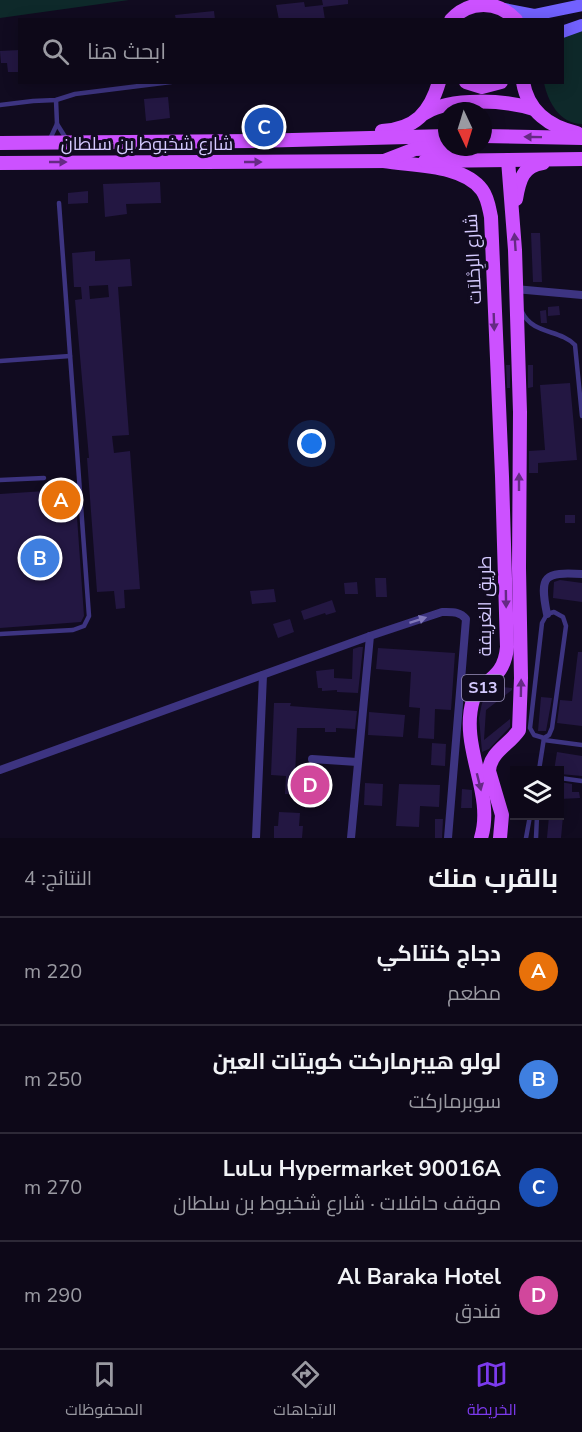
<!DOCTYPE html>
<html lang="ar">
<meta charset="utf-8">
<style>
:root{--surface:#0d0818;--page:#161121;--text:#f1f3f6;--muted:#9a9aa2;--line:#2d2937;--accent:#7c3aed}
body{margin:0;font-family:"Nunito Sans",Cairo,sans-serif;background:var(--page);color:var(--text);direction:rtl}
.controls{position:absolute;right:18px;bottom:18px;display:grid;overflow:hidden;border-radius:0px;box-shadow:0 3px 15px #0003}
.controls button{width:54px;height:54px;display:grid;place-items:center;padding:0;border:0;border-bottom:2px solid var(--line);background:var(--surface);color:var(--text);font:30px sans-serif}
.compass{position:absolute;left:438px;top:102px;width:54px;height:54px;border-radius:50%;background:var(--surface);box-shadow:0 3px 15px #0003;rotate:176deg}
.you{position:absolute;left:312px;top:444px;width:21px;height:21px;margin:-15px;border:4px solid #fff;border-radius:50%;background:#1a73e8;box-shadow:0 0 0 9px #1a73e833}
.badge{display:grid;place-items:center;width:39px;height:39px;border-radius:50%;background:var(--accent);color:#fff;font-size:20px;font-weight:700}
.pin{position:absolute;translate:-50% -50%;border:3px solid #fff;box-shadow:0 2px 6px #0006}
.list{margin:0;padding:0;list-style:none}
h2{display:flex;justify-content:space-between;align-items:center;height:78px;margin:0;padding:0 24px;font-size:26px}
h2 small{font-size:20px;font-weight:400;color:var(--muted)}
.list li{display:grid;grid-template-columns:39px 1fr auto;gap:18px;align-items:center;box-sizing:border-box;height:108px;padding:0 24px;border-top:2px solid var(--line)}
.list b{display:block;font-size:22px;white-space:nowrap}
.list p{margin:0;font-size:20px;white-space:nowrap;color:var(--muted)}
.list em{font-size:20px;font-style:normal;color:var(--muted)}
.icon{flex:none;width:33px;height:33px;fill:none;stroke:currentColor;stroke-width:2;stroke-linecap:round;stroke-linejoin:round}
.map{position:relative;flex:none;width:582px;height:838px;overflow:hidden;direction:ltr}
.search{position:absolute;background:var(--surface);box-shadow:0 3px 15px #0003;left:18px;right:18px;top:18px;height:66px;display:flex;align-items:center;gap:15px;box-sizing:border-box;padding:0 21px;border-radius:0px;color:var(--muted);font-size:22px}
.sheet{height:510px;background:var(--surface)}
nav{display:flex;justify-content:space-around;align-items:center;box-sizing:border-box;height:84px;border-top:2px solid var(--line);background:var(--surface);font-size:16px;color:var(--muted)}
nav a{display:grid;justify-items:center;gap:3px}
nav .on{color:var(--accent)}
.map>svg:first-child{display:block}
.green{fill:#0e292a}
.building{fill:#231742;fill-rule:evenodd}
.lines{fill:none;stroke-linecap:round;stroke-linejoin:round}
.lane{stroke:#3d3481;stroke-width:4.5}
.street{stroke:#3d3481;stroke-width:8}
.secondary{stroke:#7261ff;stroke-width:12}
.primary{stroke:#cc51ff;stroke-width:14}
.oneway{fill:#652a84}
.oneway2{fill:#8178ba}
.labels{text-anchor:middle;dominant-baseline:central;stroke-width:6;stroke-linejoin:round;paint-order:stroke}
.shield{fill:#110b20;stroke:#9a91bc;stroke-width:1.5}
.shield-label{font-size:16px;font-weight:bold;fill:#d5caff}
.street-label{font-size:18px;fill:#d5caff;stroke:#110b20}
</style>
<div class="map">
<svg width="582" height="838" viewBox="0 0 582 838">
<rect width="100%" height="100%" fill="#110b20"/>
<g class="green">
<polygon points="0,0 129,0 0,18"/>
<path d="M582 29V124C560 124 548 102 544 83L562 82 563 38Z"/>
</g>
<g class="building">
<polygon points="322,0 348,0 348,4 323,7 325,20 279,20 276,5 304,2 305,7 323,5"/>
<polygon points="214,11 215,20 176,20 175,15"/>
<polygon points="20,50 20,72 8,72 7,63 1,63 0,51"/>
<polygon points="168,97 170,118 146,121 144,99"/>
<polygon points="160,182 161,203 126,204 127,214 105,217 103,184"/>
<polygon points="88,191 88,203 68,204 68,193"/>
<polygon points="531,233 540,233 542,282 533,282"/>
<path d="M95 251V261L130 259 132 286 118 287 129 435 112 436 114 453 130 451 140 589 124 590 125 608 116 609 114 591 97 592 87 458H89L75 300 82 299 81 287H74L72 253ZM108 285 109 297 90 299 89 286Z"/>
<polygon points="559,306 560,315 548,316 548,307"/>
<polygon points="546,310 547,323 541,323 540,311"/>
<polygon points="506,365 510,365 510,388 507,388"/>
<polygon points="528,365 533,365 533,387 528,388"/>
<polygon points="570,383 577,460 538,463 538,473 529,473 529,451 545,450 540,385"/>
<polygon points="75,489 84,616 81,622 0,628 0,494"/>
<rect x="565" y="515" width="10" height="8"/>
<polygon points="375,578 386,578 387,597 376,597"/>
<polygon points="560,580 582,583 582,602 553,598 554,582"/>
<polygon points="357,582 358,594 345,594 344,583"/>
<polygon points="274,589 276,602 252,604 250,591"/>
<polygon points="332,600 336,612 326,615 325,613 304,620 301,611"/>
<polygon points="290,619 294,632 278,638 273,624"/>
<polygon points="359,647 363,647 358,693 337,692 337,690 322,691 322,688 318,688 316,671 334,669 334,678 352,679 353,649"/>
<polygon points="378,648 455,653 451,710 435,709 434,739 418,738 420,708 409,707 411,672 376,669"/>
<polygon points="578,652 582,652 582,726 557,723 560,700 572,701"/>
<polygon points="495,687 498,690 501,687 512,688 512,690 486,710 484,740 510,719 510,727 489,749 482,752 479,718 482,703"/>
<polygon points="541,697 552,698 546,731 538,731"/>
<polygon points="274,703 291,703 290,706 357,711 355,729 336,728 336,732 325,732 325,728 297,728 295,778 331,779 330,801 301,800 301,794 285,794 286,776 271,775"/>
<polygon points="369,712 405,715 403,737 368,735"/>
<polygon points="432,743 446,744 445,766 431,765"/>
<polygon points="557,752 582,756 582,776 560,774 560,771 554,771"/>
<polygon points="560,782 572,784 572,792 579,792 580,798 560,799"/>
<polygon points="365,783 383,784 382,806 364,805"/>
<polygon points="399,784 440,785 439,807 420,806 419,827 396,826"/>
<polygon points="462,789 472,790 472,808 461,808"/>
<polygon points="279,812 300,813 299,826 303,826 302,838 274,838 274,826 278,826"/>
<polygon points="549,816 563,816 561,838 547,838"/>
<polygon points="435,819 443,819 442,838 435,838"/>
</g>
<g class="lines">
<g class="lane">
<polyline points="0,105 33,101 56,100 75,94 171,82"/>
<polyline points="57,124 67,140"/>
<polyline points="49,141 57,124 56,100"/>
<path d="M522 312C533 335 560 329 575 345L582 416"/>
<polyline points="0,361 70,356"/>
<polyline points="0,480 44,478"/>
<polyline points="0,634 73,630 84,626 89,616 59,203"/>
<polyline points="544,740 582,745"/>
<polyline points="539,770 544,738 549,735 552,728 566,626 563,617 554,612 547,614 542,623 530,728 534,735 544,738"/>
<polyline points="560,778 582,781"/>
<polyline points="526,838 530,816"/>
<polyline points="536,838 537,816"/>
</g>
<g class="street">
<polyline points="515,289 582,295"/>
<path d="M547 614C539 575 544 572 582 574"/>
<polyline points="312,759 357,762"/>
<path d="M0 770 370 636 442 612C452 612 460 611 466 619L448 838"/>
<polyline points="256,838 263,675"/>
<polyline points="351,838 370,636"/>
</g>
<g class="secondary">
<polyline points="504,9 534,15 582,5"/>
<polyline points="562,32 582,25"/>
</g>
<g class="primary">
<path d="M451 20C469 0 498 0 516 20"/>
<polyline points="466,82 482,87 501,82"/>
<path d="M523 82C528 112 550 127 577 133"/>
<path d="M425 113C451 97 506 100 534 109"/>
<path d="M382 131C415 129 430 113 439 82"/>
<polyline points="483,136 582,138"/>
<polyline points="0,143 254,141 447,136"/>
<path d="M384 161C413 166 463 164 482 190 488 198 489 208 491 217L502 476 507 647C504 682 480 679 473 700 459 747 495 793 481 838"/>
<polyline points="384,161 415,149 473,147"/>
<polyline points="425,161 582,159"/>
<polyline points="0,163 391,161"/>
<path d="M516 199C519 181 523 165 543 163"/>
<path d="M500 838 502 815 489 771C490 752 509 745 519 730L521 678 519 568 520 412 515 250 508 160"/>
</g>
</g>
<defs><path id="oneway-solid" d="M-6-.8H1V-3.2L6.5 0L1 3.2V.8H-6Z" transform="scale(1.5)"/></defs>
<g class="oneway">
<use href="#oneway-solid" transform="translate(533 137) rotate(-179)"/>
<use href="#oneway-solid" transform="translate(58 162)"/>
<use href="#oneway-solid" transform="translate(253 162)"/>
<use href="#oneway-solid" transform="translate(515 242) rotate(-94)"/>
<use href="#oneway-solid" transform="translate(494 322) rotate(88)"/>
<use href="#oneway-solid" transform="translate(519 482) rotate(-90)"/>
<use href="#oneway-solid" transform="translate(506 599) rotate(89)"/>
<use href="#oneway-solid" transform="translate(521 688) rotate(-89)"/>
<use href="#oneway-solid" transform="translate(479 782) rotate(76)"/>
</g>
<use class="oneway2" href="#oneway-solid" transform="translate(418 620) rotate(-18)"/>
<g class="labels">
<rect class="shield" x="462" y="675" width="42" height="26" rx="4.5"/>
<g class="shield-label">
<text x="483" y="688">S13</text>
</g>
<g class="street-label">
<text x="147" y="144">شارع شخبوط بن سلطان</text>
<text transform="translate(473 259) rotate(-93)">شارع الرِحْلاَت</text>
<text transform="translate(485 606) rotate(-90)">طريق الغريفة</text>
</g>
</g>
</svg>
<div class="controls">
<button><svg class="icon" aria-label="layers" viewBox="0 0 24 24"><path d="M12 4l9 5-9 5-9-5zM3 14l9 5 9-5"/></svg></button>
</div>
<svg class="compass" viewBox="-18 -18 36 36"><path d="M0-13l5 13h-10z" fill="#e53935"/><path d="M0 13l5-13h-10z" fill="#9a9aa2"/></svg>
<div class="you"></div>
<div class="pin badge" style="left:61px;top:500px;background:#e8710a">A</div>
<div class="pin badge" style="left:40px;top:558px;background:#3f7fe0">B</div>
<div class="pin badge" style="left:264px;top:127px;background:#1a4fb4">C</div>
<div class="pin badge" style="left:310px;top:785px;background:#d1479c">D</div>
<div class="search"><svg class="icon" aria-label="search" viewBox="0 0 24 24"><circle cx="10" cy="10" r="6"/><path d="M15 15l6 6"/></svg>ابحث هنا</div>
</div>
<section class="sheet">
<h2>بالقرب منك<small>النتائج: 4</small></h2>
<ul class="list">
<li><span class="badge" style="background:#e8710a">A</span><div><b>دجاج كنتاكي</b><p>مطعم</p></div><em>220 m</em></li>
<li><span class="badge" style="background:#3f7fe0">B</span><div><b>لولو هيبرماركت كويتات العين</b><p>سوبرماركت</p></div><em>250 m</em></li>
<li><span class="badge" style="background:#1a4fb4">C</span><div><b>LuLu Hypermarket 90016A</b><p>موقف حافلات · شارع شخبوط بن سلطان</p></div><em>270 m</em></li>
<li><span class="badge" style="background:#d1479c">D</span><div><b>Al Baraka Hotel</b><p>فندق</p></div><em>290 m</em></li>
</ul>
</section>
<nav>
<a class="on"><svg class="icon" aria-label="map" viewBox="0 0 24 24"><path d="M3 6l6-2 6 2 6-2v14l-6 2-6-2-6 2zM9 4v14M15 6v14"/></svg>الخريطة</a>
<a><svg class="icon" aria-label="directions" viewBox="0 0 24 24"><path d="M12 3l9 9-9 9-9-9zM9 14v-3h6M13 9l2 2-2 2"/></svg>الاتجاهات</a>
<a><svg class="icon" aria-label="saved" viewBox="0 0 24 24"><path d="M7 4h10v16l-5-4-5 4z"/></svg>المحفوظات</a>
</nav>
